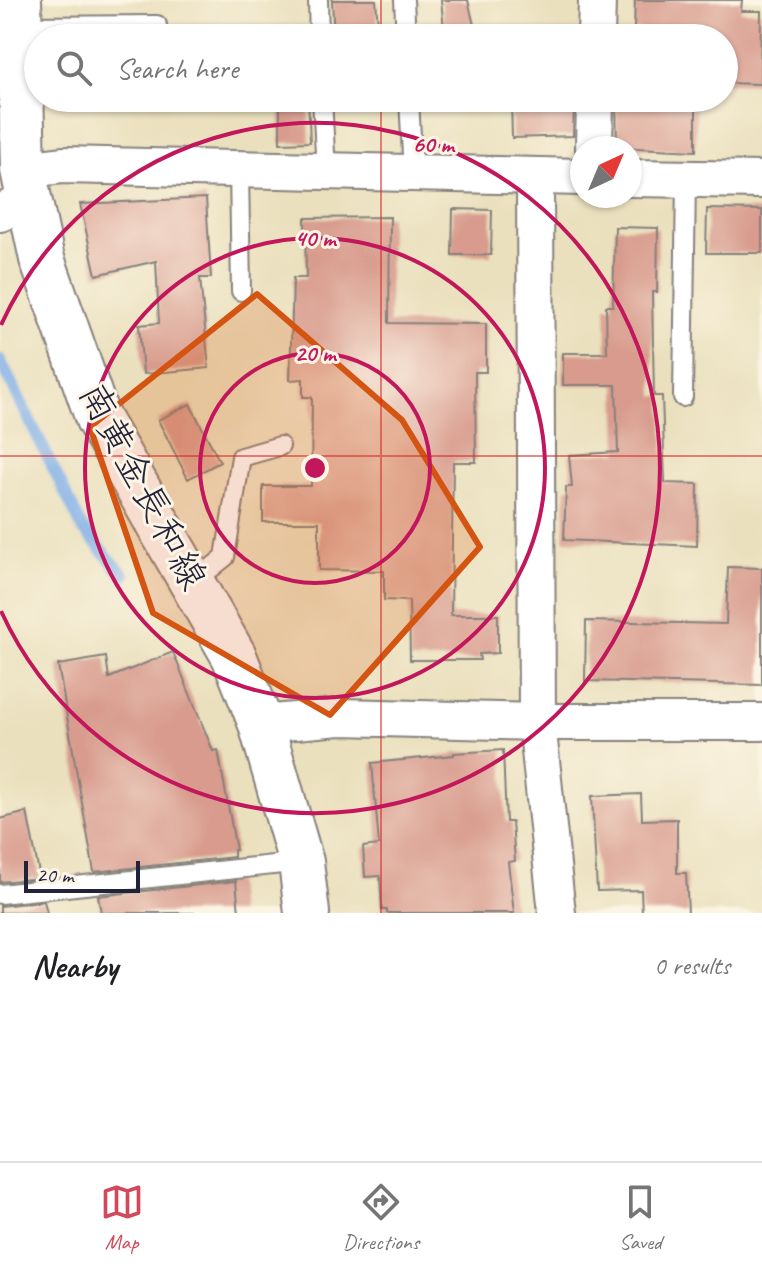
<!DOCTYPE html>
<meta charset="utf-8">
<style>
:root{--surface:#fff;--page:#f6f6f6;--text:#202124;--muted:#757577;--line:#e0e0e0;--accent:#d1495b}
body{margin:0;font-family:Caveat,"Klee One",sans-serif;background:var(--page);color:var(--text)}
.compass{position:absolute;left:570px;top:136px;width:72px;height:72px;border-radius:50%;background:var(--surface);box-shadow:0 2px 6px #0004;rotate:44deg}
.scale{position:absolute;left:24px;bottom:20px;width:116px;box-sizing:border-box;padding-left:8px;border:4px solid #22223b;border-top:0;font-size:22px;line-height:28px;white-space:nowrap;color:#22223b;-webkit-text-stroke:6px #fcf5e5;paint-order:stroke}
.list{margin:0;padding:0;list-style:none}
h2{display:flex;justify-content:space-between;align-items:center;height:104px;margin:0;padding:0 32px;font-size:34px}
h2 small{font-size:26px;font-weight:400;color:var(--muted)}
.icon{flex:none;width:44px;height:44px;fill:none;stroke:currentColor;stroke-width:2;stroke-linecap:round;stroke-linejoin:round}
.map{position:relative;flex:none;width:762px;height:913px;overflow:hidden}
.search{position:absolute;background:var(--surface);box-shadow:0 2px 6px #0004;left:24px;right:24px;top:24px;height:88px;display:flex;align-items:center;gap:20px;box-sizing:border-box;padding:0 28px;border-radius:44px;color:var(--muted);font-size:30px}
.sheet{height:248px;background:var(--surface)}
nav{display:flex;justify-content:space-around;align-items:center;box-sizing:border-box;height:112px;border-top:2px solid var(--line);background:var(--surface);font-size:22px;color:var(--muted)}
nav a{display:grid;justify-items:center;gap:4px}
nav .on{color:var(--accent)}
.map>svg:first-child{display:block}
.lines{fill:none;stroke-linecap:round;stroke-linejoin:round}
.stream{stroke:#7bace7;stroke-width:12}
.building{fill:#d89b8d}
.service-casing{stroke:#86817c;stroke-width:22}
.minor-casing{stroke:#86817c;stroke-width:40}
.secondary-casing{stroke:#86817c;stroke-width:48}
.service{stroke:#fff;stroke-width:18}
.minor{stroke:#fff;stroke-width:36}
.secondary{stroke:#fff;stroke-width:44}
.marked{fill:#d45411;fill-opacity:0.2;stroke:#d45411;stroke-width:6;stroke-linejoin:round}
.grid{fill:none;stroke:#d62828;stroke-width:2;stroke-opacity:0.55}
.ring{fill:none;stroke:#c2185b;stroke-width:4}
.labels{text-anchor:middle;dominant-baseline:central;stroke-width:6;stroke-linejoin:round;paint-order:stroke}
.street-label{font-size:38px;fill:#22223b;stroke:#fcf5e5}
.centre{fill:#c2185b;stroke:#fcf5e5;stroke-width:4}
.ring-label{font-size:24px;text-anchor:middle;font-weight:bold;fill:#c2185b;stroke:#fcf5e5;stroke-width:6;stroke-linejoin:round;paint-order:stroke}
</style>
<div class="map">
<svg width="762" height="913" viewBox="0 0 762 913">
<rect width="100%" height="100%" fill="#fcf5e5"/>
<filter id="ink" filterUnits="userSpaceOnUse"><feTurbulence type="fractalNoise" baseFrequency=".0125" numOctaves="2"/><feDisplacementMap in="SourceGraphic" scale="16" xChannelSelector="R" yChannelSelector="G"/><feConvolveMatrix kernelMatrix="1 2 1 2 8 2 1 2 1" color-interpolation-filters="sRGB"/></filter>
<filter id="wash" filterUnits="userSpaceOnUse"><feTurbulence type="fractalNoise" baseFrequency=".006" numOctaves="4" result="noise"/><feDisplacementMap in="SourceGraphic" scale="32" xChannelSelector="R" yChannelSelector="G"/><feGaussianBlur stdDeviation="1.8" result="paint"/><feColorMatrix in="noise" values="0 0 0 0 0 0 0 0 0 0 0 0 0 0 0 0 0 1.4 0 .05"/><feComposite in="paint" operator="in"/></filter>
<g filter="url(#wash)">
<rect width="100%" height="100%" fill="#eae0bd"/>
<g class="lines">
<polyline class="stream" points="0,360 83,529 124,575"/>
</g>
<g id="blocks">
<g class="building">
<polygon points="332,0 376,0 379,38 334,38"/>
<polygon points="441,0 468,0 477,38 445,38"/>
<polygon points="635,0 742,0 741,11 761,11 760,84 724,83 724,38 645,38 645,30 634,29"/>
<polygon points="280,98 308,98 310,142 280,143"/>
<polygon points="511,98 574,98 573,136 512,138"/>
<polygon points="616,98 639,98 639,102 696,102 696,151 617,147"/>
<polygon points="206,198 211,278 200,278 209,368 143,374 139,325 159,323 156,261 96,275 80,204"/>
<polygon points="453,209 492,210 491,255 452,255"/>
<polygon points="707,209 762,210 762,253 706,253"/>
<polygon points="390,217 389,323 486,324 486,372 475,372 476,462 453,462 451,615 498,615 498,653 479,654 480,660 410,660 409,601 384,600 384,571 319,570 319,522 263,522 263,486 311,486 312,397 303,397 303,379 290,380 293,278 306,278 305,218"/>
<polygon points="615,227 658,228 657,292 652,292 654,396 662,396 665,483 698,484 697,546 564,540 566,487 572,487 569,455 618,452 616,385 563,385 563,353 607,353 606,306 613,306"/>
<polygon points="190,404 220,462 188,479 158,420"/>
<polygon points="728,567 762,568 762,685 585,681 586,621 726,624"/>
<polygon points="173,652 213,751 218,750 236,850 234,850 234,857 94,872 58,665 106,657 109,678"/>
<polygon points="503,750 506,822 512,822 515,861 508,862 514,913 387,913 387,910 382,910 380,876 365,877 363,847 379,845 372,763 454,755 454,753"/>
<polygon points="641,794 642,820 677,819 677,873 686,873 688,913 642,913 641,890 597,891 592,796"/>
<polygon points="27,812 40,878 0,882 0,819"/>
<polygon points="236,881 239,913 101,913 98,896"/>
<polygon points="44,901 47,913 0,913 0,906"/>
</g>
</g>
</g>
<g filter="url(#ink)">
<use href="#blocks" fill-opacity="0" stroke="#86817c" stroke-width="2"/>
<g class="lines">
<g class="service-casing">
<g id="service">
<polyline points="318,0 319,38"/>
<polyline points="404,0 406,38"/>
<polyline points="20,26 157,25"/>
<polyline points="322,98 326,172"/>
<polyline points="409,98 413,175"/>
<polyline points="239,170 241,291"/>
<polyline points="683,397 686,179"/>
<polyline points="194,582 225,557 241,457 280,446"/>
<polyline points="0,894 301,862"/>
</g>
</g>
<g class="minor-casing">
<g id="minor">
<polyline points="596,38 597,0"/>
<polyline points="594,148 595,98"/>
<polyline points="23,170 63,165 582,177"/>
<polyline points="535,178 537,722 557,913"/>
<polyline points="630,178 762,180"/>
<polyline points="0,213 29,199"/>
<polyline points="261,724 340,717 537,722 762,722"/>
</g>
</g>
<g class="secondary-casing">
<polyline id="secondary" points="19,0 23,170 42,259 98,419 234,656 261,724 301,862 307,913"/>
</g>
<use href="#service" class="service"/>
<use href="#minor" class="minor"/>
<use href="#secondary" class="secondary"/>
</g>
</g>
<path class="marked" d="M257 294 402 420 480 547 330 715 153 613 90 427Z"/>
<path class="grid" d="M381 0V38M381 98V913M0 456H762"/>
<g class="ring">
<circle cx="315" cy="468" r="115"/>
<circle cx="315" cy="468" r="230"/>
<path d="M1 325A345 345 0 1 1 1 611"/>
</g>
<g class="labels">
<g class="street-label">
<text transform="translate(143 486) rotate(62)">南黄金長和線</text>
</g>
</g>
<circle cx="315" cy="468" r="12" class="centre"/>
<g class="ring-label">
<text x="433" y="152">60 m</text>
<text x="315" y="246">40 m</text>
<text x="315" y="361">20 m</text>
</g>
</svg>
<svg class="compass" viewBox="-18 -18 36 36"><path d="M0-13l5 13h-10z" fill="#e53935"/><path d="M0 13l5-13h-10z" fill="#757577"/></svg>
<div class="scale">20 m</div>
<div class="search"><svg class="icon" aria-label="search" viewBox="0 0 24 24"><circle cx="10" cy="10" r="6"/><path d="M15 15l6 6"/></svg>Search here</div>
</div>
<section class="sheet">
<h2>Nearby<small>0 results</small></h2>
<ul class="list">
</ul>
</section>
<nav>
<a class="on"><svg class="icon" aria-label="map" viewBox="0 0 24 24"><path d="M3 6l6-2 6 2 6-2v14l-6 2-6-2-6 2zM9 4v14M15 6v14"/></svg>Map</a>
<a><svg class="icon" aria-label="directions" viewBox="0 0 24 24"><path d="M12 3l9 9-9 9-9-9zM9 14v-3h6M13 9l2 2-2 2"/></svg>Directions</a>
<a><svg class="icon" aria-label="saved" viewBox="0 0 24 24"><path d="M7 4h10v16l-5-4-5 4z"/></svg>Saved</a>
</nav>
